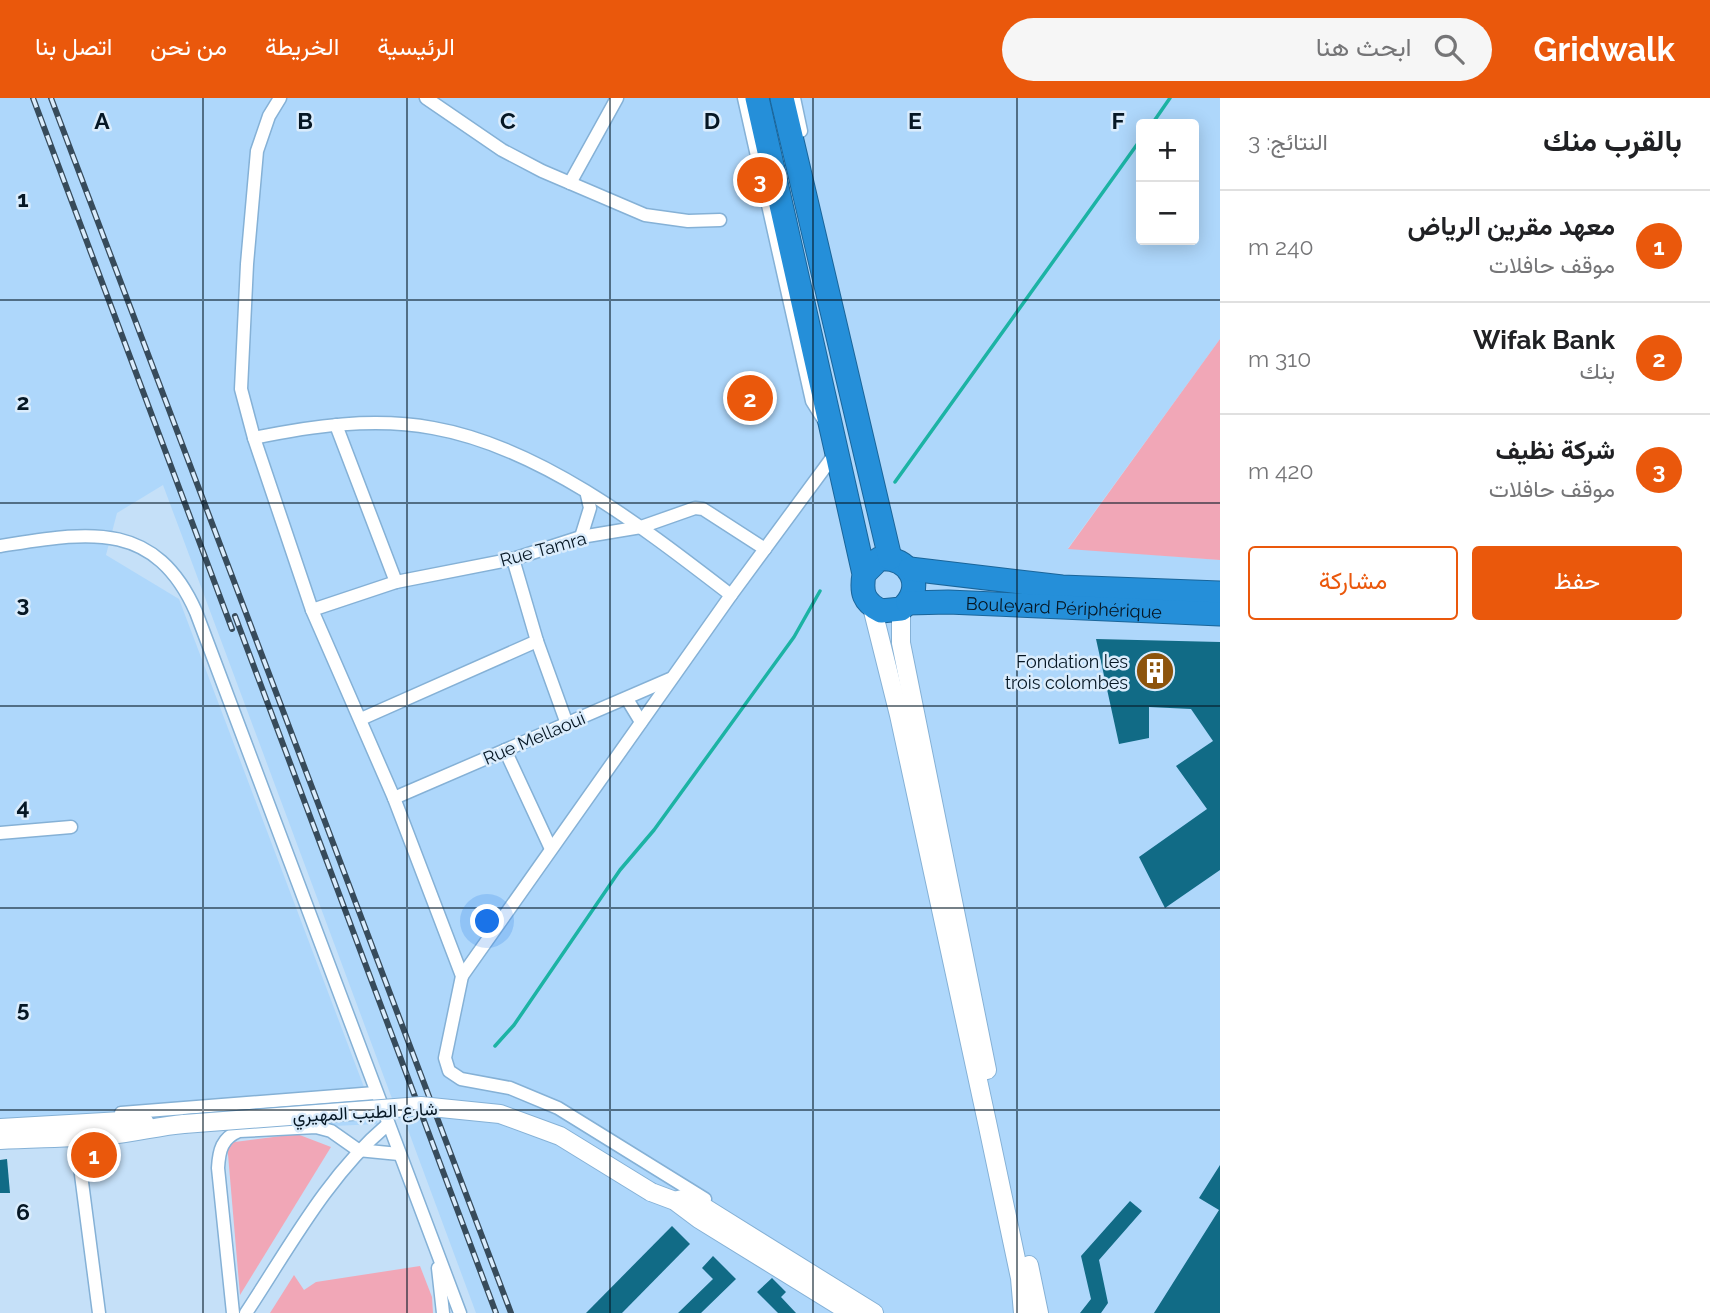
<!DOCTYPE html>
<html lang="ar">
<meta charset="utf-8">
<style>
:root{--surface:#fff;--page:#f6f6f6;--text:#202124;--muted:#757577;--line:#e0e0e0;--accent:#ea580c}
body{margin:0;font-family:Raleway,Vazirmatn,sans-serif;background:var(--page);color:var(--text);direction:rtl}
.controls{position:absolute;right:21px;top:21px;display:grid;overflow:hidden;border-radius:7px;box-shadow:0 4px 18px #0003}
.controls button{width:63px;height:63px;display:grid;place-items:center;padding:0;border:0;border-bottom:2px solid var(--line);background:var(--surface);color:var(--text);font:35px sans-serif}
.you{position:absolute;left:488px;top:824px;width:24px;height:24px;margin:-18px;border:5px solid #fff;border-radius:50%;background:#1a73e8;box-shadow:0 0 0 10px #1a73e833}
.badge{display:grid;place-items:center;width:46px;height:46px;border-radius:50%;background:var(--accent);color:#fff;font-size:23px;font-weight:700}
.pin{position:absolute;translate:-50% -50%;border:4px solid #fff;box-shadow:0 2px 7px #0006}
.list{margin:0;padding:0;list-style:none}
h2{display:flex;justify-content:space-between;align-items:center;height:91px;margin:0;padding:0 28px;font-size:30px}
h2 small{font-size:23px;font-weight:400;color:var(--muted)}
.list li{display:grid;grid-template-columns:46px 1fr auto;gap:21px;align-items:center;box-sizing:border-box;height:112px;padding:0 28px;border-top:2px solid var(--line)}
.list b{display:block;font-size:26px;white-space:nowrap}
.list p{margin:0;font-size:23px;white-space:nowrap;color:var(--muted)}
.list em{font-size:23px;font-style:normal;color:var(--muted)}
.actions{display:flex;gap:14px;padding:21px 28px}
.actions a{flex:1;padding:16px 0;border:2px solid var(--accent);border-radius:7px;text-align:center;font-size:24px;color:var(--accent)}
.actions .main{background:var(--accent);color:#fff}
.icon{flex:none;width:38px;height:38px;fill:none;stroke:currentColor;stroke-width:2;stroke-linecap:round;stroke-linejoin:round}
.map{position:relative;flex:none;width:1220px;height:1215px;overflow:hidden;direction:ltr}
header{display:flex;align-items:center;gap:42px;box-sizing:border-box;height:98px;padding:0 35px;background:var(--accent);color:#fff}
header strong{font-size:33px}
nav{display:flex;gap:38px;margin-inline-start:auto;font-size:24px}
.search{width:490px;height:63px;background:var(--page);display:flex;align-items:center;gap:18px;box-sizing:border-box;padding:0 24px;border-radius:38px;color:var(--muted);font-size:26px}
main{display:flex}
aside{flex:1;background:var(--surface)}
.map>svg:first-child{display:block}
.built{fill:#aed7fb;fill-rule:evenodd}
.green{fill:#f1a7b7}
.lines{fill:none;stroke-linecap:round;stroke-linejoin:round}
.stream{stroke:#1cb3a4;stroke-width:3.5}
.building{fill:#116b86}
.street-casing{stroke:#85b1d6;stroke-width:15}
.secondary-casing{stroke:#85b1d6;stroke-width:20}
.highway-casing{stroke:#1a659a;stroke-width:25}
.street{stroke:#fff;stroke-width:12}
.secondary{stroke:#fff;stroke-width:18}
.highway{stroke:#258fd9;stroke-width:23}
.rail-casing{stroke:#374b5b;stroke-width:6}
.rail{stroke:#daecfc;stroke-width:3.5;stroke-dasharray:10;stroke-linecap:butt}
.secondary-bridge-casing{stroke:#85b1d6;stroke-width:20;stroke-linecap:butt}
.secondary-bridge{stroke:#fff;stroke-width:18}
.grid{fill:none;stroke:#061724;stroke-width:2;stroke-opacity:0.55}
.labels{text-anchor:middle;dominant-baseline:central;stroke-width:5;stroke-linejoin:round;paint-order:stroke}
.street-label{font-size:18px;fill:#061724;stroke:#daecfc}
.poi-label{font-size:18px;fill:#061724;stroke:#daecfc;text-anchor:end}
.grid-label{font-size:23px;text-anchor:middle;font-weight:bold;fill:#061724;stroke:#daecfc;stroke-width:5;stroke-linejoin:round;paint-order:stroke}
</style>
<header>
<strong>Gridwalk</strong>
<div class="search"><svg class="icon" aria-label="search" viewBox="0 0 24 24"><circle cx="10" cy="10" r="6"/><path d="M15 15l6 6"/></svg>ابحث هنا</div>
<nav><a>الرئيسية</a><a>الخريطة</a><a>من نحن</a><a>اتصل بنا</a></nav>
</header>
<main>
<aside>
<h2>بالقرب منك<small>النتائج: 3</small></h2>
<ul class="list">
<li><span class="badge">1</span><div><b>معهد مقرين الرياض</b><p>موقف حافلات</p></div><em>240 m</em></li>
<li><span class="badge">2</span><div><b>Wifak Bank</b><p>بنك</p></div><em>310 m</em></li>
<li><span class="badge">3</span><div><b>شركة نظيف</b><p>موقف حافلات</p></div><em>420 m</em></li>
</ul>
<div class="actions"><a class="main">حفظ</a><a>مشاركة</a></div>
</aside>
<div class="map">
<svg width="1220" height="1215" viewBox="0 0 1220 1215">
<rect width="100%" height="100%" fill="#c5e0f8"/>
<path class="built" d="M0 0H1220V241L1068 450 1220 462V1215H476L404 1021 400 1022 163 387 117 415 106 457 179 501 378 1026 0 1043ZM1141 26H1194V142H1141Z"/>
<g class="green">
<polygon points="1220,241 1220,462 1068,451"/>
<polygon points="297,1036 331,1049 240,1197 227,1045"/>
<polygon points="420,1168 432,1199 433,1215 270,1215 294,1177 304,1192 316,1184"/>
</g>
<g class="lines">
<g class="stream">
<polyline points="1152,26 1170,0"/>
<polyline points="895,384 1141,41"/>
<polyline points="495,948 514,927 620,772 654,732 794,539 820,493"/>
</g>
</g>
<g class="building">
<polygon points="1096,541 1220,544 1220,772 1165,810 1139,759 1207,711 1176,668 1213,643 1191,611 1149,609 1149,640 1119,646"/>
<polygon points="7,1061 10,1095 0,1095 0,1062"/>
<polygon points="1220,1067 1220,1215 1154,1215 1219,1112 1199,1100"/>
<polygon points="1130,1103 1142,1113 1099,1162 1108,1205 1101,1215 1080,1215 1091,1201 1081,1158"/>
<polygon points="672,1128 690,1146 622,1215 586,1215"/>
<polygon points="713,1158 736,1181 701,1215 678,1215 713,1181 702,1170"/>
<polygon points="772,1180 786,1194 781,1199 796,1215 778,1215 757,1194"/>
</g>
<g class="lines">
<g class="street-casing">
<g id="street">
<polyline points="280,0 269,18 257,53 247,166 241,291 254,340 312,512 394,700 462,878 445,960 449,973 461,981 510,990 558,1010 705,1101"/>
<polyline points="426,0 502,52 542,73 645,117 688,123 720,122"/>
<polyline points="744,0 812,303 825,324"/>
<polyline points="794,0 801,33"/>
<polyline points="570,85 617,0"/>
<polyline points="336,327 396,484"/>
<path d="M254 340C311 328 374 319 433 330 541 349 645 431 731 497"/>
<polyline points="581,439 590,410 587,397"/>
<path d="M0 448C84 435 154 419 196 514L460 1215"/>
<polyline points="513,461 537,543 567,626"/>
<polyline points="312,512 396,484 513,461 581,439 641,429 695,410 703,411 765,451"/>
<polyline points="627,601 641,624"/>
<polyline points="361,621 537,543"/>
<polyline points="505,652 551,751"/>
<polyline points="394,700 670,581"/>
<polyline points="0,735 71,729"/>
<polyline points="462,878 731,497 837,353"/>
<polyline points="121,1015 375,995"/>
<polyline points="76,1038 99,1215"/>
<polyline points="438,1170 443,1215"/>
<path d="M233 1215 218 1070C219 1052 222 1040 239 1033L316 1029 331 1033 358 1052 399 1056"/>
<path d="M246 1215C289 1150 327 1078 387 1027"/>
</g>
</g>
<g class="secondary-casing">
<g id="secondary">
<polyline points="872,509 899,617 987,1024 1020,1180 1023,1215"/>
<polyline points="901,511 901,545 987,972"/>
<polyline points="0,1030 139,1022 145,1025"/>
<path d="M0 1042C36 1040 73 1040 109 1037 135 1035 158 1028 184 1026"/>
<polyline points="651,1094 675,1103 699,1121 851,1215"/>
<polyline points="678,1102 687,1100 702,1108 874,1215"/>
<polyline points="1029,1167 1039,1215"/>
</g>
</g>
<g class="highway-casing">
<g id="highway">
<path d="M757 0 864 476C861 494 863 504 881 513L901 511C927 490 910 457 879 461L864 476"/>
<polyline points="782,0 890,460"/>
<polyline points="910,471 1062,489 1220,495"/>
<path id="s1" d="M908 505 948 504 1220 516"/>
</g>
</g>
<use href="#street" class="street"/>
<use href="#secondary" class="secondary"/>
<use href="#highway" class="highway"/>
<g class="rail-casing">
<g id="rail">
<polyline points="33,0 232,531"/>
<polyline points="51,0 511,1215"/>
<polyline points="235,518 496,1215"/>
</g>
</g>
<use href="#rail" class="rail"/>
<g class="secondary-bridge-casing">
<polyline id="secondary-bridge" points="184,1026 421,1008 500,1016 560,1038 651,1094"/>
</g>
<use href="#secondary-bridge" class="secondary-bridge"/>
</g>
<path class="grid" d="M203 0V1215M407 0V1215M610 0V1215M813 0V1215M1017 0V1215M0 202H1220M0 405H1220M0 608H1220M0 810H1220M0 1012H1220"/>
<defs>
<g id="building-disc" transform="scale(2.0125)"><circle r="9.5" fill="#8d540c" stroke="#daecfc"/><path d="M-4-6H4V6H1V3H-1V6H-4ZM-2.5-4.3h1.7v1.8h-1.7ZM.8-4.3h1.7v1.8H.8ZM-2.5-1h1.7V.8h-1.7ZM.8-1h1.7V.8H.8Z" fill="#fff"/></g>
</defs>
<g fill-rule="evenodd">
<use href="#building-disc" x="1155" y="573"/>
</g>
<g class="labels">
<g class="street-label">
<text transform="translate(543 451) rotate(-15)">Rue Tamra</text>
<text stroke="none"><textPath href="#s1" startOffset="156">Boulevard Périphérique</textPath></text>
<text transform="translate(534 640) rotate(-23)">Rue Mellaoui</text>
<text transform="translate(365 1014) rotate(-3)">شارع الطيب المهيري</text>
</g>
<g class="poi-label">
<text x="1128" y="563">Fondation les<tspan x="1128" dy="21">trois colombes</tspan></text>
</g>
</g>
<g class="grid-label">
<text x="102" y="31">A</text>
<text x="305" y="31">B</text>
<text x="508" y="31">C</text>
<text x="712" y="31">D</text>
<text x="915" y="31">E</text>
<text x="1118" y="31">F</text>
<text x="23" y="109">1</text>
<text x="23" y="312">2</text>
<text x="23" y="514">3</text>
<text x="23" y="717">4</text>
<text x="23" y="919">5</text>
<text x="23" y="1122">6</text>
</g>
</svg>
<div class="controls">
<button>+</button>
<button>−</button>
</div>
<div class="you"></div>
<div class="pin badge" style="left:94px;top:1057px">1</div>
<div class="pin badge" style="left:750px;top:300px">2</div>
<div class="pin badge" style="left:760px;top:82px">3</div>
</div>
</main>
